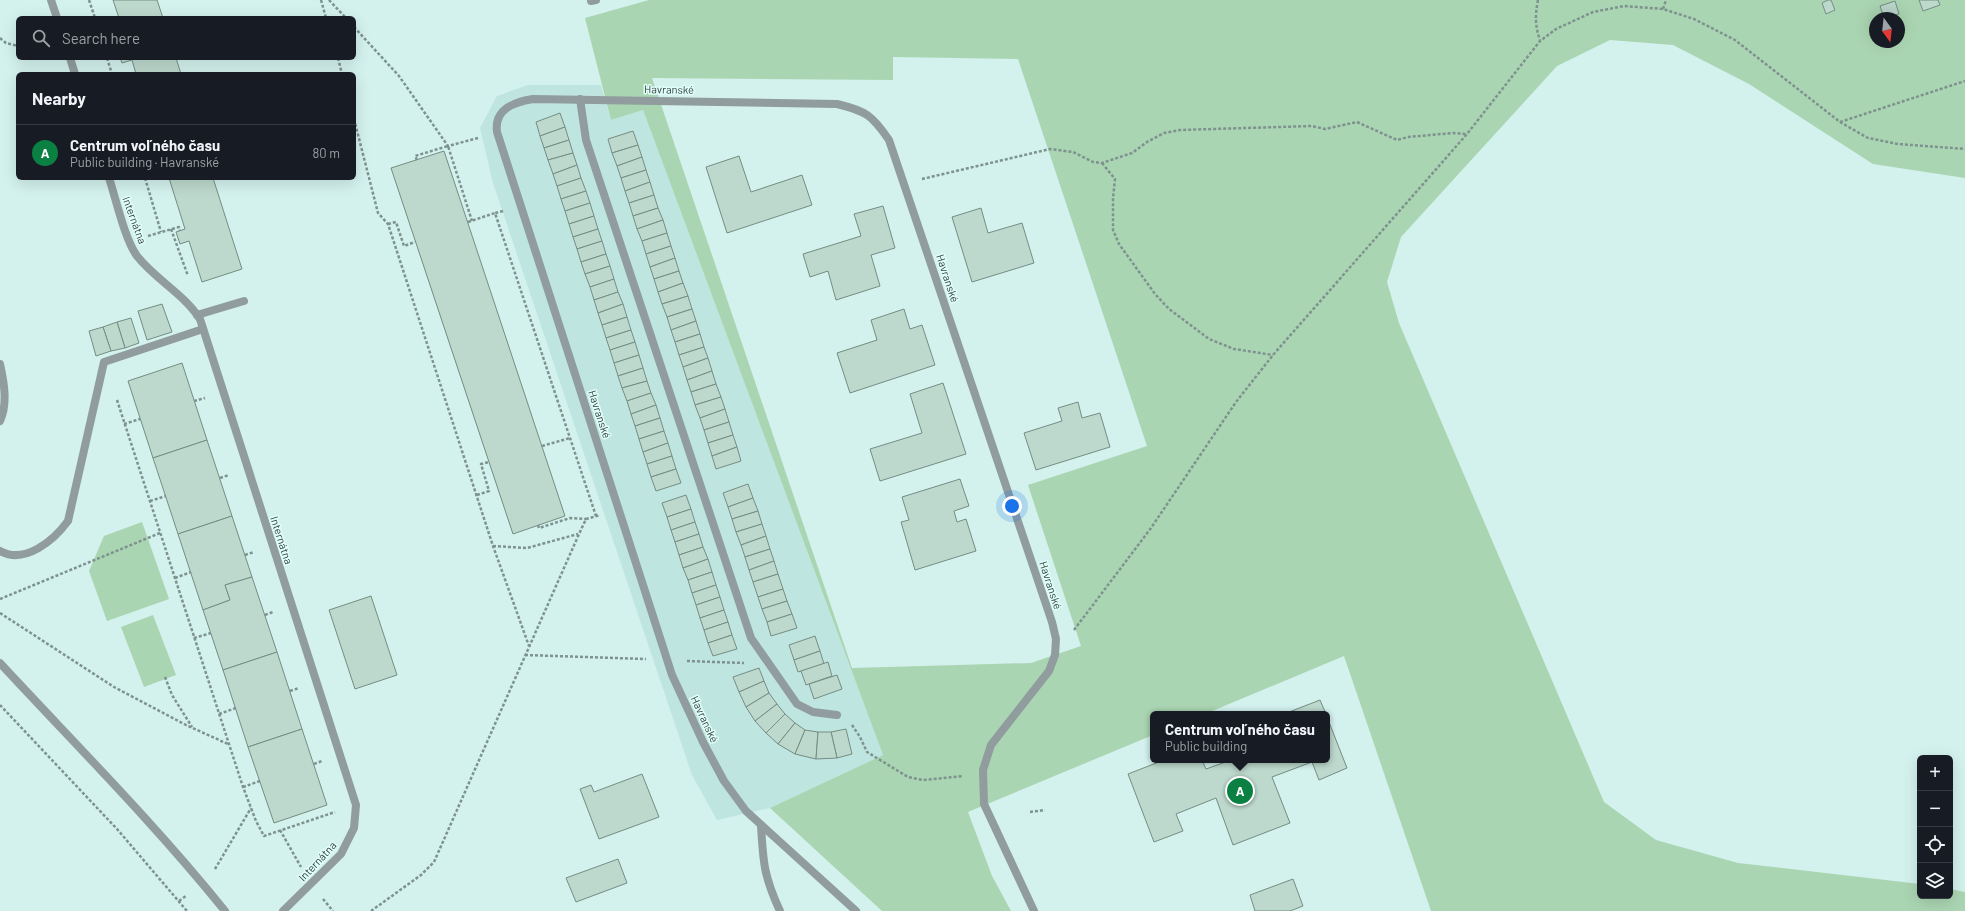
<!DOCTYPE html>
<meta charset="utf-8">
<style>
:root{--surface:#171b24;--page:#20242c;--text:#f1f3f6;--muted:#9ea1a6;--line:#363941;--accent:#0b8043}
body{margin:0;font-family:Barlow,sans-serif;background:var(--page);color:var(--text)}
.controls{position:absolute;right:12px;bottom:12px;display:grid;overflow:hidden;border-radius:6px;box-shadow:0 4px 16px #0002}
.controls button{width:36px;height:36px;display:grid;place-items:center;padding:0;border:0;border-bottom:1px solid var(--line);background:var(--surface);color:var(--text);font:20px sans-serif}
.compass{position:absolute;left:1869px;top:12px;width:36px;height:36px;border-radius:50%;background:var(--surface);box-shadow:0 4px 16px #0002;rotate:165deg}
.you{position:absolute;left:1012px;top:506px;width:14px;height:14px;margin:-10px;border:3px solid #fff;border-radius:50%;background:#1a73e8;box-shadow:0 0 0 6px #1a73e833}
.badge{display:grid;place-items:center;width:26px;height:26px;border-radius:50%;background:var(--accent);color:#fff;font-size:13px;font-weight:700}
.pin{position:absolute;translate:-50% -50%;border:2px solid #fff;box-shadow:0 1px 4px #0006}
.popup{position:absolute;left:1150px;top:711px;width:180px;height:52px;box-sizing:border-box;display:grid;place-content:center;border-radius:6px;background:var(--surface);filter:drop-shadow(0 1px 3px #0005);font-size:13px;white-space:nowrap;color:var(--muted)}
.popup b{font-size:15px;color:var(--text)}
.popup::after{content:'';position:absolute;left:50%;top:100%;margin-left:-8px;border:8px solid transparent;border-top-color:var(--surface)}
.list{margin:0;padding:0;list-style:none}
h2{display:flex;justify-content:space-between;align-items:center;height:52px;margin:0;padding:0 16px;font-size:17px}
h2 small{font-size:13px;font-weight:400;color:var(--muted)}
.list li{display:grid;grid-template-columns:26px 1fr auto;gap:12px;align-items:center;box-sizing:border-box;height:56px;padding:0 16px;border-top:1px solid var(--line)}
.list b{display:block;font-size:15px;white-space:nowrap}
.list p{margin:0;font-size:13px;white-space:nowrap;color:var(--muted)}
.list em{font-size:13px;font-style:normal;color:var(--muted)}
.icon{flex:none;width:22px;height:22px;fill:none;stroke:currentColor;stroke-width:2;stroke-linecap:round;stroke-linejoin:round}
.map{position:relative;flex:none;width:1965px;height:911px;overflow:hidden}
.search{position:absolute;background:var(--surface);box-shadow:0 4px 16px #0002;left:16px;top:16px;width:340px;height:44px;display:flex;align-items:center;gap:10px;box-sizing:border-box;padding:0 14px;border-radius:6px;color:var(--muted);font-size:15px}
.panel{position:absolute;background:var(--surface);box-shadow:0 4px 16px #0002;left:16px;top:72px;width:340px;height:108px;border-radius:6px}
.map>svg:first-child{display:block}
.built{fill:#bfe5e0}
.green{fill:#aad5b2;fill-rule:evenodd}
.building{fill:#bdd8cd;stroke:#758d83}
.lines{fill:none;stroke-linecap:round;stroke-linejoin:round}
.path{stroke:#7e928f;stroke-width:2.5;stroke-dasharray:3 2;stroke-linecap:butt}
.lane{stroke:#909c9d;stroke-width:8}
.street{stroke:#909c9d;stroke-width:8}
.labels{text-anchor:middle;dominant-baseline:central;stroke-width:3;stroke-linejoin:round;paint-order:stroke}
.street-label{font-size:11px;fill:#34403e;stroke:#e1fffa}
</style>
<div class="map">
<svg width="1965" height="911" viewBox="0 0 1965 911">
<rect width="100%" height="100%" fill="#d3f1ed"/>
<polygon class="built" points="528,85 601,85 611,120 643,110 883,755 770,808 717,820 692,775 493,183 480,128 497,96"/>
<g class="green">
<path d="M649 0H1965V178L1873 164 1749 84 1673 45 1610 40 1557 66 1401 237 1387 282 1399 323 1604 802 1656 840 1738 863 1920 884V896H1950V889L1965 892V911H1431L1344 656 1205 714H1153V735L968 812 992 876 1011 911H882L770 808 883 755 643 110 611 120 585 18ZM1875 18H1899V42H1875ZM893 57 1018 59 1147 446 1028 485 1081 646 1031 663 852 668 652 78 893 80Z"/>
<polygon points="142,522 169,599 107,621 89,571 104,536"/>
<polygon points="153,615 176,675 144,687 121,627"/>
</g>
<g class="building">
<polygon points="113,0 157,0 163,18 119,18"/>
<polygon points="1828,0 1831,0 1835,10 1826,14 1822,3"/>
<polygon points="1919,0 1938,0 1940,5 1923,11"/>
<polygon points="1895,1 1899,14 1884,18 1880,6"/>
<polygon points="120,58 176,58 181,74 136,74 132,60 122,63"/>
<polygon points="560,113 565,127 540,136 536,122"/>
<polygon points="565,127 569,140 544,148 540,136"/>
<polygon points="633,131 638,145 612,153 608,139"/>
<polygon points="569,140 573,153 548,160 544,148"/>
<polygon points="638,145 642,157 617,166 612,153"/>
<polygon points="444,151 565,516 513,534 391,168"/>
<polygon points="573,153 577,165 553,174 548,160"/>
<polygon points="739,156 751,192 802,175 812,205 727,233 706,167"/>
<polygon points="642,157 646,170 621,178 617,166"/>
<polygon points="577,165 581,178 557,186 553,174"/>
<polygon points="646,170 650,182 625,191 621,178"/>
<polygon points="169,178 213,178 242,269 202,282 189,241 180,244 176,232 185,229"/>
<polygon points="581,178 586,191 561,199 557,186"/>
<polygon points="650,182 654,195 629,203 625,191"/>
<polygon points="586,191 590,203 565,211 561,199"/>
<polygon points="654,195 658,208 633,216 629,203"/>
<polygon points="590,203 594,216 569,224 565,211"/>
<polygon points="883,206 895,248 871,255 880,286 836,300 828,271 810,277 803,254 861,236 854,214"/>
<polygon points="658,208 663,220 637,229 633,216"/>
<polygon points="981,208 988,233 1022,223 1034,263 972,282 952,217"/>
<polygon points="594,216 598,229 573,237 569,224"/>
<polygon points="663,220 667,233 642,241 637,229"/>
<polygon points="598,229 602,241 577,249 573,237"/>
<polygon points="667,233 671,246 646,254 642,241"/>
<polygon points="602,241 606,254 581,262 577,249"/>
<polygon points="671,246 675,258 650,267 646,254"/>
<polygon points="606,254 610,266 585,274 581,262"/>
<polygon points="675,258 679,271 654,279 650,267"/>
<polygon points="610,266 614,279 590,287 585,274"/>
<polygon points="679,271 683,283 658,292 654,279"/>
<polygon points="614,279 618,292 594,300 590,287"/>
<polygon points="683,283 688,296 662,304 658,292"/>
<polygon points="618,292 623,304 598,313 594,300"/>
<polygon points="688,296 692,309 667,317 662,304"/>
<polygon points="162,304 172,332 147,340 138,311"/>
<polygon points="623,304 627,317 602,325 598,313"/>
<polygon points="692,309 696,321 671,330 667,317"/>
<polygon points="904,309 910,329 922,325 935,365 850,393 837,353 877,340 871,320"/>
<polygon points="627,317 631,330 606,338 602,325"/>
<polygon points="131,318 139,343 125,348 117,322"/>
<polygon points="696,321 700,334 675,342 671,330"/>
<polygon points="117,322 125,348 111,351 103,327"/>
<polygon points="103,327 111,351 96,356 89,331"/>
<polygon points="631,330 635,342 610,350 606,338"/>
<polygon points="700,334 704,347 679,355 675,342"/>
<polygon points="635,342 639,355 614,363 610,350"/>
<polygon points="704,347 708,358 683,367 679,355"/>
<polygon points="639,355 643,368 618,376 614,363"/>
<polygon points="708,358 712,371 687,380 683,367"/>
<polygon points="182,363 207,440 153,458 128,381"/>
<polygon points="643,368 647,381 622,388 618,376"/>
<polygon points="712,371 716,384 691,392 687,380"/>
<polygon points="647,381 651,393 627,401 622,388"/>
<polygon points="943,383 966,454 880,481 870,449 922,433 910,394"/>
<polygon points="716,384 721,397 695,405 691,392"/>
<polygon points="651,393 656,405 631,414 627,401"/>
<polygon points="721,397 725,409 700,418 695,405"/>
<polygon points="1078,402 1082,418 1100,413 1110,447 1036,470 1024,433 1062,421 1058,408"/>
<polygon points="656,405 660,418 635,426 631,414"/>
<polygon points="725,409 729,422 704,430 700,418"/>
<polygon points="660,418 664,431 639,439 635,426"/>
<polygon points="729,422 733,435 708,443 704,430"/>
<polygon points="664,431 668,443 643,452 639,439"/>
<polygon points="733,435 737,447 712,456 708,443"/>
<polygon points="207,440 232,516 178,534 153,458"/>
<polygon points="668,443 672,456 647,464 643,452"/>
<polygon points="737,447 741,461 716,469 712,456"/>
<polygon points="672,456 676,469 651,477 647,464"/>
<polygon points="676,469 681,483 656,491 651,477"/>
<polygon points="960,479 969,506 954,511 957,522 966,519 976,551 915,570 901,522 909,520 902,497"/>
<polygon points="748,484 753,498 728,507 723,493"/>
<polygon points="686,495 691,509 667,517 662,503"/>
<polygon points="753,498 758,511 732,519 728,507"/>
<polygon points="691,509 695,522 671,530 667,517"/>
<polygon points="758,511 762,524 736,532 732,519"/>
<polygon points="232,516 252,577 225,585 230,600 203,610 178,534"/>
<polygon points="695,522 699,534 675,542 671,530"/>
<polygon points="762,524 766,536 741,545 736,532"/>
<polygon points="699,534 703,547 679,555 675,542"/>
<polygon points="766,536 770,549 745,557 741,545"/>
<polygon points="703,547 708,559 683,568 679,555"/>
<polygon points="770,549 774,561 749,570 745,557"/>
<polygon points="708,559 712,572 688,580 683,568"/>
<polygon points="774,561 778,574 753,582 749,570"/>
<polygon points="712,572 716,585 692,593 688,580"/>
<polygon points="778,574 783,589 758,597 753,582"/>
<polygon points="252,577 277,652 223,670 203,610 230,600 225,585"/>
<polygon points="716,585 720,597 696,605 692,593"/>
<polygon points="783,589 787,601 762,609 758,597"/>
<polygon points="371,596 397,675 355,689 329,610"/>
<polygon points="720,597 724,610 700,618 696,605"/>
<polygon points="787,601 792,614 767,622 762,609"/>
<polygon points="724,610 728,622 704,630 700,618"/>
<polygon points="792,614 797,628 771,636 767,622"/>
<polygon points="728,622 732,635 708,643 704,630"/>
<polygon points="732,635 737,649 713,656 708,643"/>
<polygon points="815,636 820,651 794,660 789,645"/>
<polygon points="820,651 824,664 798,672 794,660"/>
<polygon points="277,652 302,729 248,747 223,670"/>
<polygon points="828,662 832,676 806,685 801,671"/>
<polygon points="759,668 764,681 739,692 733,677"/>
<polygon points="837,675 842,689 814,699 809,684"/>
<polygon points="764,681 769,693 746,707 739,692"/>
<polygon points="769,693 777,704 755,721 746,707"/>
<polygon points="1320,700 1326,714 1284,714"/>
<polygon points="777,704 785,714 766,733 755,721"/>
<polygon points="785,714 795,723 778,744 766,733"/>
<polygon points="1327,717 1347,768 1319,780 1312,762 1272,777 1290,823 1233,845 1216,798 1176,814 1183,831 1154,842 1128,774 1164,760 1202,760 1206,769 1231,760 1327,760"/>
<polygon points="795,723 805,730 795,754 778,744"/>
<polygon points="302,729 327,805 274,823 248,747"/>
<polygon points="846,729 852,754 837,758 831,732"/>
<polygon points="805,730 818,732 816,759 795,754"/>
<polygon points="818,732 831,732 837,758 816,759"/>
<polygon points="642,774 659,817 599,839 580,789 591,785 594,792"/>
<polygon points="618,859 627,883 576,902 566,878"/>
<polygon points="1293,879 1303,906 1290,911 1255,911 1250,895"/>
</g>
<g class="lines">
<g class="path">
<polyline points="89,0 95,18"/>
<polyline points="321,0 326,18"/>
<polyline points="329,0 346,18"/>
<path d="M1538 0C1535 15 1535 26 1540 40"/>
<polyline points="1663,9 1666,0"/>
<polyline points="354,27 399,76 448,146 478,138"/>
<polyline points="0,38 6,43 18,46"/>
<polyline points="107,58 112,74"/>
<polyline points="338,58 342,74"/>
<polyline points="354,119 378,213 388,224 493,546 529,646"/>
<polyline points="1840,122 1965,81"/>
<polyline points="417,160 415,156 448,146 472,221"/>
<polyline points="1102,163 1115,179 1113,198 1113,230 1119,244 1155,294 1169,309 1209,339 1234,349 1273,355"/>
<polyline points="145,178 161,232"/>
<polyline points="922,179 1050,149 1073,152 1093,162 1102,163 1132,153 1147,142 1164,133 1180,130 1312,126 1325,129 1357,122 1397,140 1408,137 1453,133 1467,134"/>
<polyline points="503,211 495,213 596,516"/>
<polyline points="468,222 495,213"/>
<polyline points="388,224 396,222 404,246 415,242"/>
<polyline points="171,229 188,276"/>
<polyline points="148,236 179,227 180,231"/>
<polyline points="117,400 243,787 256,821 264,836 335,812"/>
<polyline points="194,401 205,398"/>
<polyline points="124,424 140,419"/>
<polyline points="542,446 570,438"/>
<polyline points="220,478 229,475"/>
<polyline points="477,495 489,491 481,464 489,462"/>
<polyline points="150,501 166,496"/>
<polyline points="538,525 539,528 570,518 586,519"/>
<polyline points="493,546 527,548 578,534"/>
<polyline points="245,555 254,552"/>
<polyline points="175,578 191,572"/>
<polyline points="0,599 160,533"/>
<polyline points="0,613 114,687 186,725 228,744"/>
<polyline points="265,615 273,612"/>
<polyline points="1074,630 1151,528 1236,402 1273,355 1467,134 1540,41 1556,29 1593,12 1624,6 1663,9 1694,19 1735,40 1840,122 1868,138 1898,144 1965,149"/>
<polyline points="194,638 211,633"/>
<polyline points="525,655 646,659"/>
<polyline points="687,661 744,663"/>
<polyline points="165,677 172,695 192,727"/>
<polyline points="290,691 299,688"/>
<polyline points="0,705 117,829 187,911"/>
<polyline points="219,714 236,708"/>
<polyline points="852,725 860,737 867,752 908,777 923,780 963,776"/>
<polyline points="314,764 322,761"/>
<polyline points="243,787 260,781"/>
<polyline points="1030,812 1045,810"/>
<polyline points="280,830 301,867"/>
<polyline points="215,869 251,808"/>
<polyline points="323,899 333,911"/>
<polyline points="179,901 186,896"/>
<polyline points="371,911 421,875 434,862 579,534 586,519 600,515"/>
</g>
<g class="lane">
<polyline points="591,1 596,0"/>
<polyline points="580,99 586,140 751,638 797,704 813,712 837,715"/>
<polyline points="197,315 244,301"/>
<path d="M0 551C25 565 54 540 68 521L104 362 203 329"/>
<path d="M761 825C763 862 764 877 780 911"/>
</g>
<g class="street">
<polyline points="51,0 57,18"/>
<polyline points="70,58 75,74"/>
<path d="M109 178C116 199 125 240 137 256 156 280 184 294 200 319L356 805 354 828 341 854 283 911"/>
<path d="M0 364C4 382 8 404 0 421"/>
<path d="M0 663C76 745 155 824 225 911"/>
<path d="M856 911 746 811 724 781 703 742 672 675 497 132C494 109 514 102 533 99L837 104C866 111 872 115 889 140L1052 622 1056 639 1055 655 1049 671 991 745 983 770 984 804 1034 911"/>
</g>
</g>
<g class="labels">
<g class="street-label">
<text transform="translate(669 89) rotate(1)">Havranské</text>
<text transform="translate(135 220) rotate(70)">Internátna</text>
<text transform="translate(948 278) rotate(72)">Havranské</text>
<text transform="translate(600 414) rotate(72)">Havranské</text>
<text transform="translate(282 540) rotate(72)">Internátna</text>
<text transform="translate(1051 585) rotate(72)">Havranské</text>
<text transform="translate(705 719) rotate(65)">Havranské</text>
<text transform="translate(317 861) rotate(-47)">Internátna</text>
</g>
</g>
</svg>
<div class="controls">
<button>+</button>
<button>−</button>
<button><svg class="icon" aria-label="locate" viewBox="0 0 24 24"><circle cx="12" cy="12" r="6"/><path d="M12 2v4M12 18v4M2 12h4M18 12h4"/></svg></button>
<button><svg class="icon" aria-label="layers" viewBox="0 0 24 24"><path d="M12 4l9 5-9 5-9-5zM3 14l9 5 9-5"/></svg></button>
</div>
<svg class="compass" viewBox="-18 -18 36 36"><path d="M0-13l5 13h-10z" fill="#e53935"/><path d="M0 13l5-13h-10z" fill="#9ea1a6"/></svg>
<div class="you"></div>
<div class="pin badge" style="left:1240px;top:791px">A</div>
<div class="popup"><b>Centrum voľného času</b>Public building</div>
<div class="search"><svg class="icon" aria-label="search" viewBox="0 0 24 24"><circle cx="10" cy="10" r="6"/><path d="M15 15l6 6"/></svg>Search here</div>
<section class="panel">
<h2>Nearby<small></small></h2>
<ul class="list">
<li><span class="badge">A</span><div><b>Centrum voľného času</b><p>Public building · Havranské</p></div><em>80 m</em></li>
</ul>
</section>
</div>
